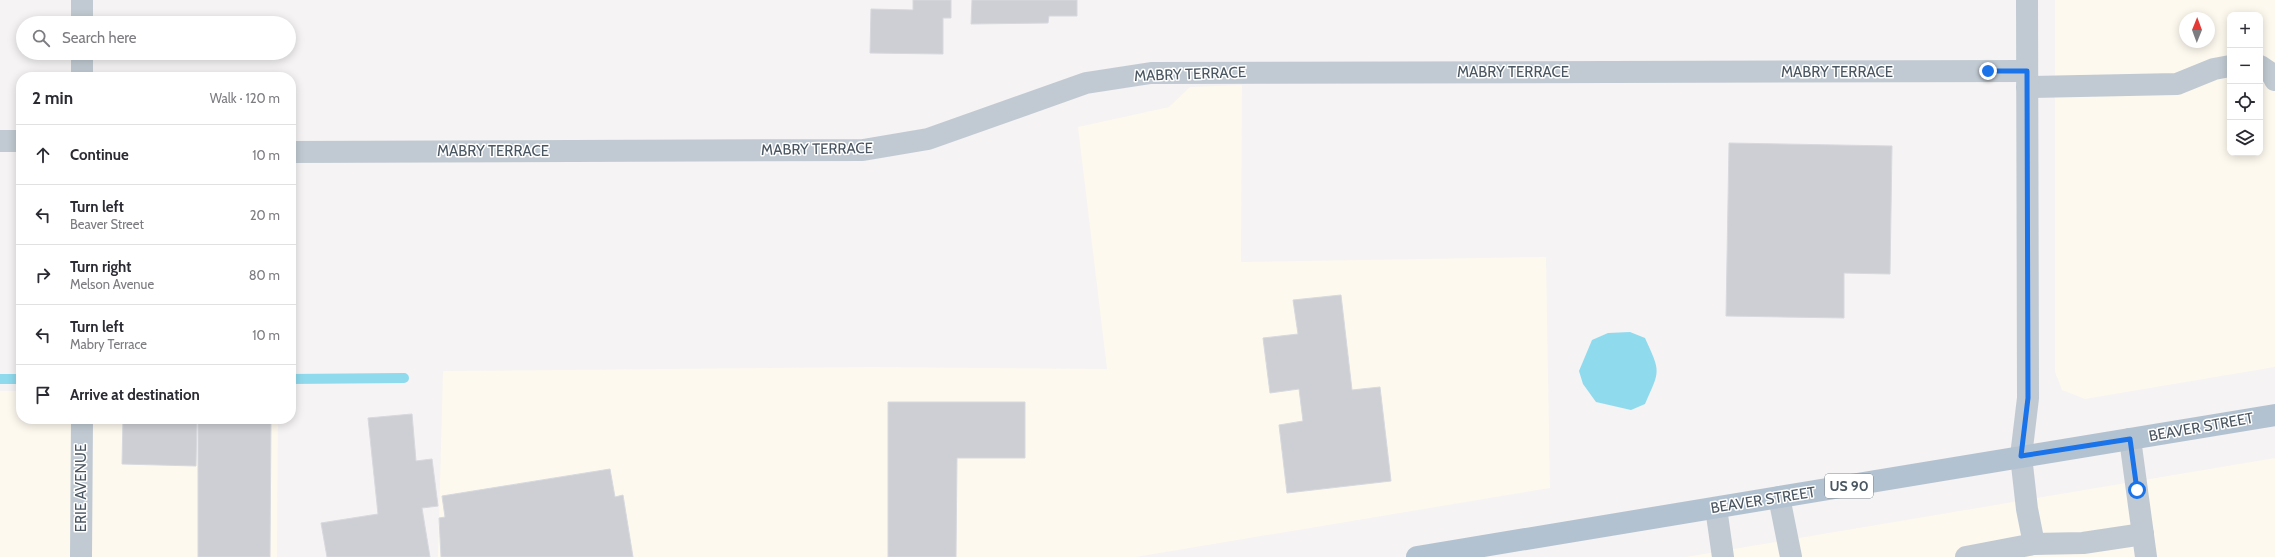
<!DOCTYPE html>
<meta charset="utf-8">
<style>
:root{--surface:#fff;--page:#f2f2f3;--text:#2b2b33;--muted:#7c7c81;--line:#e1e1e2}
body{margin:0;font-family:Cabin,sans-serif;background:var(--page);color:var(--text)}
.controls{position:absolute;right:12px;top:12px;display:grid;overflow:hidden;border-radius:8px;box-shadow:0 2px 10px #0003}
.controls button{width:36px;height:36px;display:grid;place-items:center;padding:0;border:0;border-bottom:1px solid var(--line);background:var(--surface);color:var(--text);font:20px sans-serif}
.compass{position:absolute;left:2179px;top:12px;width:36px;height:36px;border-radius:50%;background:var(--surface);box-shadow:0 2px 10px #0003;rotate:1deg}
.stop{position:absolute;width:12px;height:12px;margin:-9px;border:3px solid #1a73e8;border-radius:50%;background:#fff}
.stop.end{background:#1a73e8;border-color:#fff;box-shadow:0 1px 4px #0008}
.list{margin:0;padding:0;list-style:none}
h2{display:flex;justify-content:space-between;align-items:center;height:52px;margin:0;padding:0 16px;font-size:17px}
h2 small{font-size:13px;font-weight:400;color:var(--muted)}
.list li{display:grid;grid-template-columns:26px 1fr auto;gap:12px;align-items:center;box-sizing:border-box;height:60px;padding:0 16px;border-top:1px solid var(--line)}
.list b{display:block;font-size:15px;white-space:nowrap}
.list p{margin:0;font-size:13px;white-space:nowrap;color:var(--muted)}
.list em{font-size:13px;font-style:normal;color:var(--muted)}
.icon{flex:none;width:22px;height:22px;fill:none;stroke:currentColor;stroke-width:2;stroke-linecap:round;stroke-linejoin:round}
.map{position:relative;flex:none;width:2275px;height:557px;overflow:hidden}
.search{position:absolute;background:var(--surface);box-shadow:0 2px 10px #0003;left:16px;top:16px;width:280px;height:44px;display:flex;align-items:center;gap:10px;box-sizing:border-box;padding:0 14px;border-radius:22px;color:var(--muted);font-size:15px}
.panel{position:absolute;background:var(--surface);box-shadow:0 2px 10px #0003;left:16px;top:72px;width:280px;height:352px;border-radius:16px}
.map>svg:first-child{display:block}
.commercial{fill:#fdf9ef;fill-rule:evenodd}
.water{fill:#90daee}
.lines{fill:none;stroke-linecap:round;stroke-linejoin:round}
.stream{stroke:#90daee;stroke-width:10}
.building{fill:#cdcfd5;stroke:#d7d9de}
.minor{stroke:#c1cad2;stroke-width:22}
.major{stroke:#b3c2d1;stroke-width:22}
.route{stroke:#1a73e8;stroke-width:5}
.labels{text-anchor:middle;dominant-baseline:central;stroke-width:3;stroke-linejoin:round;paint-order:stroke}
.shield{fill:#fff;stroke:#808990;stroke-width:1}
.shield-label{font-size:14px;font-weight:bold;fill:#4a5661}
.street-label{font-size:15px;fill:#4a5661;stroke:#fff}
</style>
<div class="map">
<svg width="2275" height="557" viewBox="0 0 2275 557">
<rect width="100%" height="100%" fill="#f5f3f3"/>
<g class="commercial">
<path d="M2055 0H2275V367L2085 399 2062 390 2055 372ZM2230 15H2260V153H2230ZM2185 18H2209V42H2185Z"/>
<polygon points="1242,85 1241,262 1546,257 1550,488 1136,557 438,557 443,371 873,367 1107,369 1078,127 1169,107 1190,87"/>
<polygon points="0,391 21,391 21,419 278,419 277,557 0,557"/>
<polygon points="2275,458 2275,557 1686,557"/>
</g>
<path class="water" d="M1630 332 1645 338C1661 373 1660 370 1645 404L1631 410 1596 402 1583 384 1579 371 1592 340 1608 333Z"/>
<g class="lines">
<g class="stream">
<polyline points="0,379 21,379"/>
<polyline points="291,379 404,378"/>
</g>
</g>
<g class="building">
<polygon points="913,0 951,0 951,18 943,18 943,54 870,53 871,9 913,10"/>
<polygon points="972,0 1077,0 1077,16 1049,16 1048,23 971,24"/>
<polygon points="1729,143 1892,146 1890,274 1844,273 1844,318 1726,316"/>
<polygon points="1341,295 1352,390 1380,387 1391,481 1287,493 1279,425 1303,421 1299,389 1270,393 1263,338 1298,334 1293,300"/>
<polygon points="888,402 1025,402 1025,458 957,458 956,557 888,557"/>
<polygon points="412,414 416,461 432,459 438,506 422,508 430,557 327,557 321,523 378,514 368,418"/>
<polygon points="123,419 197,419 196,466 122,464"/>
<polygon points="198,419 271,419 270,557 198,557"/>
<polygon points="610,469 615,497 623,495 633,557 441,557 439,518 445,517 442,496"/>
</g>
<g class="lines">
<g class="minor">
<polyline points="82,0 82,23"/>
<polyline points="82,53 82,77"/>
<polyline points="2260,66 2272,74 2275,80"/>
<polyline points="2027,87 2177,84 2214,69 2230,66"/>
<polyline points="0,141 21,141"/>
<polyline points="291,152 863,150 928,139 1086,83 1151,73 2027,71"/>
<polyline points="2130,439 2146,557"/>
<polyline points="1779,497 1791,557"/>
<polyline points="1716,508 1723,557"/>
<polyline points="2034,544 2083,543 2143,534"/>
<polyline points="81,557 82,419"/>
<polyline points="1966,557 2034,544 2027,509 2021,456 2028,398 2027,0"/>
</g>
<polyline class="major" points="1417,557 2275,415"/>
</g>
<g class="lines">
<polyline class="route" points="1988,71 2027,71 2028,398 2021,456 2130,439 2137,490"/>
</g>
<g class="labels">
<rect class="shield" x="1825" y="474" width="48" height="24" rx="3"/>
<g class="shield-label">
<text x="1849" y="486">US 90</text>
</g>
<g class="street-label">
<text x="1513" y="72">MABRY TERRACE</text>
<text x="1837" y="72">MABRY TERRACE</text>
<text transform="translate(1190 74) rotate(-2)">MABRY TERRACE</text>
<text transform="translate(817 149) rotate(-1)">MABRY TERRACE</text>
<text x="493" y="151">MABRY TERRACE</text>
<text transform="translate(2201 427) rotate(-10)">BEAVER STREET</text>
<text transform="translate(81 488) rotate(-90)">ERIE AVENUE</text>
<text transform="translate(1763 500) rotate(-9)">BEAVER STREET</text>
</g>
</g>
</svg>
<div class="controls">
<button>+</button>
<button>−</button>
<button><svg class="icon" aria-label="locate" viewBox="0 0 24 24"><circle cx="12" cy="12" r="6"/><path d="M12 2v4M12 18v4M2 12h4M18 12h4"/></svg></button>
<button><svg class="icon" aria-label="layers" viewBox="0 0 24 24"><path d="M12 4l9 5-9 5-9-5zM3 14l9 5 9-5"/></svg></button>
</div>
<svg class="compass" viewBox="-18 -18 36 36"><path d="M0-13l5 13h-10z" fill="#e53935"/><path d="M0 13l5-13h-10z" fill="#7c7c81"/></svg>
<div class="stop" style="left:2137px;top:490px"></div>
<div class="stop end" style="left:1988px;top:71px"></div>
<div class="search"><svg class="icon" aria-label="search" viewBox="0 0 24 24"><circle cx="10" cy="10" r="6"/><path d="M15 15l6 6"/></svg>Search here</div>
<section class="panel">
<h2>2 min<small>Walk · 120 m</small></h2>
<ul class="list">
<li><svg class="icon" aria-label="ahead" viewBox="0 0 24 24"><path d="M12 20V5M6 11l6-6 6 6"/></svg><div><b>Continue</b></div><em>10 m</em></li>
<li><svg class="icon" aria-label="left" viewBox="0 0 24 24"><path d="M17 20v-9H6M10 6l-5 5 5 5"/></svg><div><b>Turn left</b><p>Beaver Street</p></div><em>20 m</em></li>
<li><svg class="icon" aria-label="right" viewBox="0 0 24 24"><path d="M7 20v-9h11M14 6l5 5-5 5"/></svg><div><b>Turn right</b><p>Melson Avenue</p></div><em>80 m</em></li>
<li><svg class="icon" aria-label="left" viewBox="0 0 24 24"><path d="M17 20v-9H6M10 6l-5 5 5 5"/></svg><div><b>Turn left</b><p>Mabry Terrace</p></div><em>10 m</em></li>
<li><svg class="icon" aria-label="arrive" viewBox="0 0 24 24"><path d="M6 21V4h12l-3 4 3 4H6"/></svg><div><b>Arrive at destination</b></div></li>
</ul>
</section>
</div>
